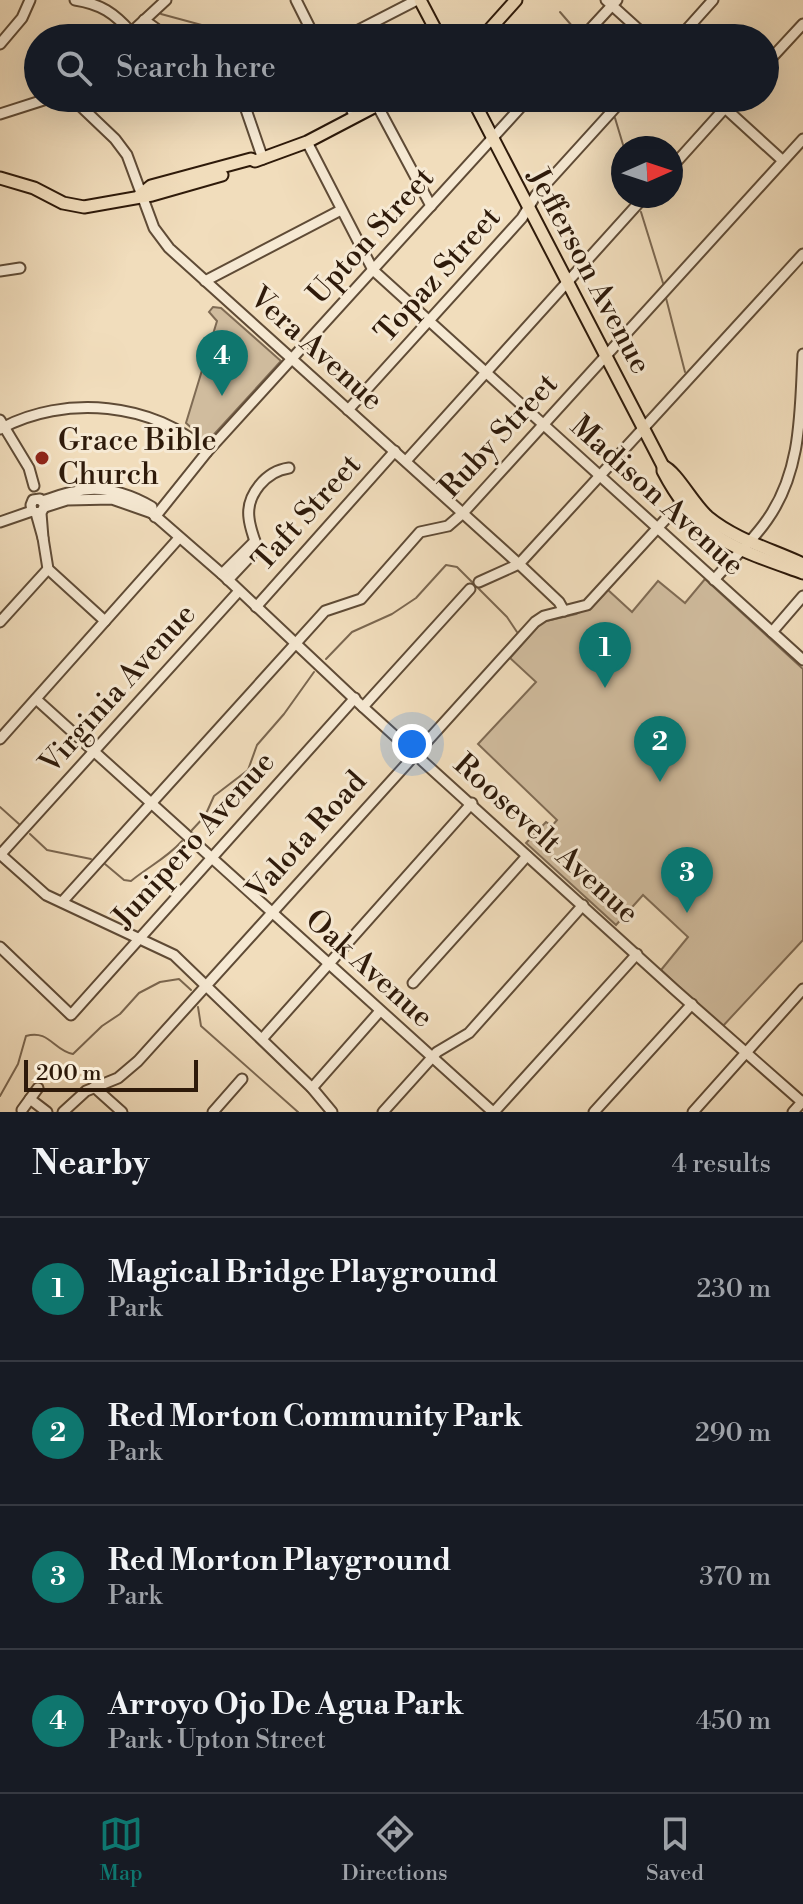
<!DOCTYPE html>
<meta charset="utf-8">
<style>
:root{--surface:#171b24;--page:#242831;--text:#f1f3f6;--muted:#9ea1a6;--line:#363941;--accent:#0f766e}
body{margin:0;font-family:"Libre Bodoni",serif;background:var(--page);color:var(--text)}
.compass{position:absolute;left:611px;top:136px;width:72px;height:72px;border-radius:50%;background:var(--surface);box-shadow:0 8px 32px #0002;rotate:87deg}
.scale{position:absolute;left:24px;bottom:20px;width:174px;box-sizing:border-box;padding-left:8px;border:4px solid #2e1a0a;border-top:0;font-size:22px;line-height:28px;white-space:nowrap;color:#2e1a0a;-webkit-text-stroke:6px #f6e9d3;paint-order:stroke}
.you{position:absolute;left:412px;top:744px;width:28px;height:28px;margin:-20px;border:6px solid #fff;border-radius:50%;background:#1a73e8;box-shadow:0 0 0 12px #1a73e833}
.badge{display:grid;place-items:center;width:52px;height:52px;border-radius:50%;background:var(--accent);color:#fff;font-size:26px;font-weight:700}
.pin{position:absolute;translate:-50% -66px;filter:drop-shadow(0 2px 4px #0008)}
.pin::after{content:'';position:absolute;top:42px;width:28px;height:24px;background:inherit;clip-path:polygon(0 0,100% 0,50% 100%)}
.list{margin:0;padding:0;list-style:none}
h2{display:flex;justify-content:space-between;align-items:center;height:104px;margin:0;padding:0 32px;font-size:34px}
h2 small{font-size:26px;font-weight:400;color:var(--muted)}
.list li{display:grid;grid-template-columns:52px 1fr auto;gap:24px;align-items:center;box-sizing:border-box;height:144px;padding:0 32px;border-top:2px solid var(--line)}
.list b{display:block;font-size:30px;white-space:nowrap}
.list p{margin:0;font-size:26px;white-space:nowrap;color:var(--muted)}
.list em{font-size:26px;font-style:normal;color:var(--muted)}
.icon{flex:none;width:44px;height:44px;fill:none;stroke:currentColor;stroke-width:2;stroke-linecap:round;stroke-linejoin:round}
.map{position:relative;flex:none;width:803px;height:1112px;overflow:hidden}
.search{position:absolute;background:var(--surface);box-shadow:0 8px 32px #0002;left:24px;right:24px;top:24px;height:88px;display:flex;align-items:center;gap:20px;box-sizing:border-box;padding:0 28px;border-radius:44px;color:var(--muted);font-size:30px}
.sheet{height:680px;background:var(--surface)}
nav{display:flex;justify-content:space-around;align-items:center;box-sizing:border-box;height:112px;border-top:2px solid var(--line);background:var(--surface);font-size:22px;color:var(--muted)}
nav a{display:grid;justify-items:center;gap:4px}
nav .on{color:var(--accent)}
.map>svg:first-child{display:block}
.green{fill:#d0bc9e;stroke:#7f6b54;stroke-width:2}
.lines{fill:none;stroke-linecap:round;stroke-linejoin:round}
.stream{stroke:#7b6750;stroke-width:2}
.minor-casing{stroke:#5f4b36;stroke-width:13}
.major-casing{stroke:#2e1a0a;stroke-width:15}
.minor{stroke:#f6e9d3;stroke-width:9}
.major{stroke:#f1ddbc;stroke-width:11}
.poi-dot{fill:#8f2418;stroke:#f6e9d3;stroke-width:3}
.labels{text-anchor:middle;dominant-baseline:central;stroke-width:6;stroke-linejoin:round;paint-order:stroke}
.street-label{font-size:30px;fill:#2e1a0a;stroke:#f6e9d3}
.poi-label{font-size:30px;fill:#2e1a0a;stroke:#f6e9d3;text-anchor:start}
</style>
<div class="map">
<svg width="803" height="1112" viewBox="0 0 803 1112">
<rect width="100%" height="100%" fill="#f1ddbc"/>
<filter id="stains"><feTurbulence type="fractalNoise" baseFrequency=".0025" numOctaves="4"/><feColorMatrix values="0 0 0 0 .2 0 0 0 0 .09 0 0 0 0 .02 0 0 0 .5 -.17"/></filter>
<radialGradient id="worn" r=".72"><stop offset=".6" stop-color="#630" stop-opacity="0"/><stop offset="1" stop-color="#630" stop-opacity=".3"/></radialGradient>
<g class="green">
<polygon points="213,307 221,308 281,361 207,442 186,423 217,321 209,312"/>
<polygon points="705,579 803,669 803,940 722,1027 661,970 688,937 643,895 616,925 526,843 546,822 552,826 557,820 478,744 536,682 510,658 542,622 576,614 593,606 608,590 632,612 658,581 685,603"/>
</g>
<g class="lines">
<g class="stream">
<polyline points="560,12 579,34"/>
<polyline points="161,14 246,37 260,37"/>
<polyline points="609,98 610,104"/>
<polyline points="615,118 624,148"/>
<polyline points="641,212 663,283"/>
<polyline points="666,298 685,372"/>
<polyline points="326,659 352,632 392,614 416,598 446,565 457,567 507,617 517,632"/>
<polyline points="0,807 19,824"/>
<polyline points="192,830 205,816 214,796 248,770 257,745 284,714 314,672"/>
<polyline points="30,834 47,850 91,859"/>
<path d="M105 864 124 880 131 881C148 867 167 858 182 841"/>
<polyline points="198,1007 201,1026 298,1112"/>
<path d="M0 1096 18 1064 26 1036C49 1029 54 1051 73 1054L102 1026 120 1014 139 993 160 982 179 979 191 990"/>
</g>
<g class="minor-casing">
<g id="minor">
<path d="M75 0C101 4 114 13 131 32"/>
<polyline points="296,0 315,38"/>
<polyline points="606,0 648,38"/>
<polyline points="144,20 169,38"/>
<polyline points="125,38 166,0"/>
<polyline points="343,38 417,0"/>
<polyline points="582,38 617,0"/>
<polyline points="679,38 713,0"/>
<polyline points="0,44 22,18 30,0"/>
<polyline points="765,65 803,24"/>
<polyline points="72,98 115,139 127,155 154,228 169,248 519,564 559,602 564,611"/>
<polyline points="242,98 263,159"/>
<polyline points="346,98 355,117"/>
<polyline points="714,98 782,160"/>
<polyline points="377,105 431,206"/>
<polyline points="0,114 50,98"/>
<polyline points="307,142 373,270 803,660"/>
<polyline points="671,168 734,98"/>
<polyline points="0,271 20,268"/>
<polyline points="205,281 341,210"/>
<polyline points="348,410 522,218 536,195 624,98"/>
<polyline points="0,420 29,468 34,486"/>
<path d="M0 429C64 394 155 402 207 452"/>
<polyline points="406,461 645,196"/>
<path d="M42 501C53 498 62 494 73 492 100 485 128 493 152 507V513L112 499 67 500 45 507"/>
<polyline points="36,513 43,538 41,513 45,505 40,499 33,500 31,505 32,511 41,513"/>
<polyline points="152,513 222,574 363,707 675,990 803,1103"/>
<polyline points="155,517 207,452 529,98"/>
<polyline points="0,522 32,511"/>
<polyline points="43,538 48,569 105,621"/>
<polyline points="222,574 255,541"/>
<path d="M228 580 257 549C255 539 250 529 249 518 246 495 266 471 289 468"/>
<path d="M714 580C731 560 752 542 767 520 802 471 800 411 803 354"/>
<polyline points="479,582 519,564 803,254"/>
<polyline points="256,607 395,451"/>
<polyline points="0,622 48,569"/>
<polyline points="772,632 803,596"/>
<polyline points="36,699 493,1112"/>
<polyline points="363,707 470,589"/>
<polyline points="0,739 179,538"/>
<polyline points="0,854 46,895 174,955 312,1088 332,1112"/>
<polyline points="0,855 239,591"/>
<polyline points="62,902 325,611 361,599 420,532 448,526 463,513 803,139"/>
<polyline points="0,947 71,1015 355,698"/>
<polyline points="413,983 527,856"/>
<polyline points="262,1039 472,803"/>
<polyline points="94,1087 122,1112"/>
<polyline points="312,1088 380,1011"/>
<polyline points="30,1099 47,1112"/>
<polyline points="22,1110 38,1088"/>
<polyline points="63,1112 86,1091 118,1078 138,1061 535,622 544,616 587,605 685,498"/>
<polyline points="213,1112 242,1079"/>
<polyline points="383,1112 437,1052 469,1033 583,905"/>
<polyline points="494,1112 637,954"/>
<polyline points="594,1112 692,1004"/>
<polyline points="693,1112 803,989"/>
<polyline points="793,1112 803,1101"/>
</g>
</g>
<g class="major-casing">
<g id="major">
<polyline points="420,0 440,38"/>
<polyline points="482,38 516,0"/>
<path d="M472 98 663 466V471C699 540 734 548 803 573"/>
<polyline points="0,178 34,188 63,203 84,207 152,195 222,175"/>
<polyline points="140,195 151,186 251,159 255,161 307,142 391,98"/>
<path d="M663 466C677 472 693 504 708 517 736 540 771 549 803 564"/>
</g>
</g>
<use href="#minor" class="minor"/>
<use href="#major" class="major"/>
</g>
<circle class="poi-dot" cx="42" cy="458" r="8"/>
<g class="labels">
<g class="street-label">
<text transform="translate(371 236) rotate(-48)">Upton Street</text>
<text transform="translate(589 271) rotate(62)">Jefferson Avenue</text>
<text transform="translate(438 275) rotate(-48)">Topaz Street</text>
<text transform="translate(316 349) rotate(42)">Vera Avenue</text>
<text transform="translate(499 436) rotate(-47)">Ruby Street</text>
<text transform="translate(657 496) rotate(42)">Madison Avenue</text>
<text transform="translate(307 513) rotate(-48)">Taft Street</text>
<text transform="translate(118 689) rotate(-48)">Virginia Avenue</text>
<text transform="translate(307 836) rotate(-48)">Valota Road</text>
<text transform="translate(546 839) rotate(42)">Roosevelt Avenue</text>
<text transform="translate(194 840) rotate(-48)">Junipero Avenue</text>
<text transform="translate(369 969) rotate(42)">Oak Avenue</text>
</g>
<g class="poi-label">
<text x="58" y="441">Grace Bible<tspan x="58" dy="34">Church</tspan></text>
</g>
</g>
<rect width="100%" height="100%" filter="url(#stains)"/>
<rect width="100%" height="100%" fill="url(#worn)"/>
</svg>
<svg class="compass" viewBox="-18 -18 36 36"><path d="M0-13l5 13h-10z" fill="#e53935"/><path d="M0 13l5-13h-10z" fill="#9ea1a6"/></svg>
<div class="scale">200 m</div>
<div class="you"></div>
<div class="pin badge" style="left:605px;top:688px">1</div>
<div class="pin badge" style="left:660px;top:782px">2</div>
<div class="pin badge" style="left:687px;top:913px">3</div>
<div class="pin badge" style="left:222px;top:396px">4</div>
<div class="search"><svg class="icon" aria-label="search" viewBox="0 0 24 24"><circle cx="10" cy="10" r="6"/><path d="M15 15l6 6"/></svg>Search here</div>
</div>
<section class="sheet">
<h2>Nearby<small>4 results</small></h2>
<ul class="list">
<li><span class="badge">1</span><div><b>Magical Bridge Playground</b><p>Park</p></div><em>230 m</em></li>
<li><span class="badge">2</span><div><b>Red Morton Community Park</b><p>Park</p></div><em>290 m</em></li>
<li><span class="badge">3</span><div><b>Red Morton Playground</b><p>Park</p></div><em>370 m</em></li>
<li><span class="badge">4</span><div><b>Arroyo Ojo De Agua Park</b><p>Park · Upton Street</p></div><em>450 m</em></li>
</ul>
</section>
<nav>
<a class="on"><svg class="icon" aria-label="map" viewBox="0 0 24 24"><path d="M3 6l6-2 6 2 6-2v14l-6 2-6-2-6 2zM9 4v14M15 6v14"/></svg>Map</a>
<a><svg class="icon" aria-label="directions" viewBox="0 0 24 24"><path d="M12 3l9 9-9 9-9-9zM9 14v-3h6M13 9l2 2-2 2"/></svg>Directions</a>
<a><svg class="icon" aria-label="saved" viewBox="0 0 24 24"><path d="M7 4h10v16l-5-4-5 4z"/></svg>Saved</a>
</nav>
